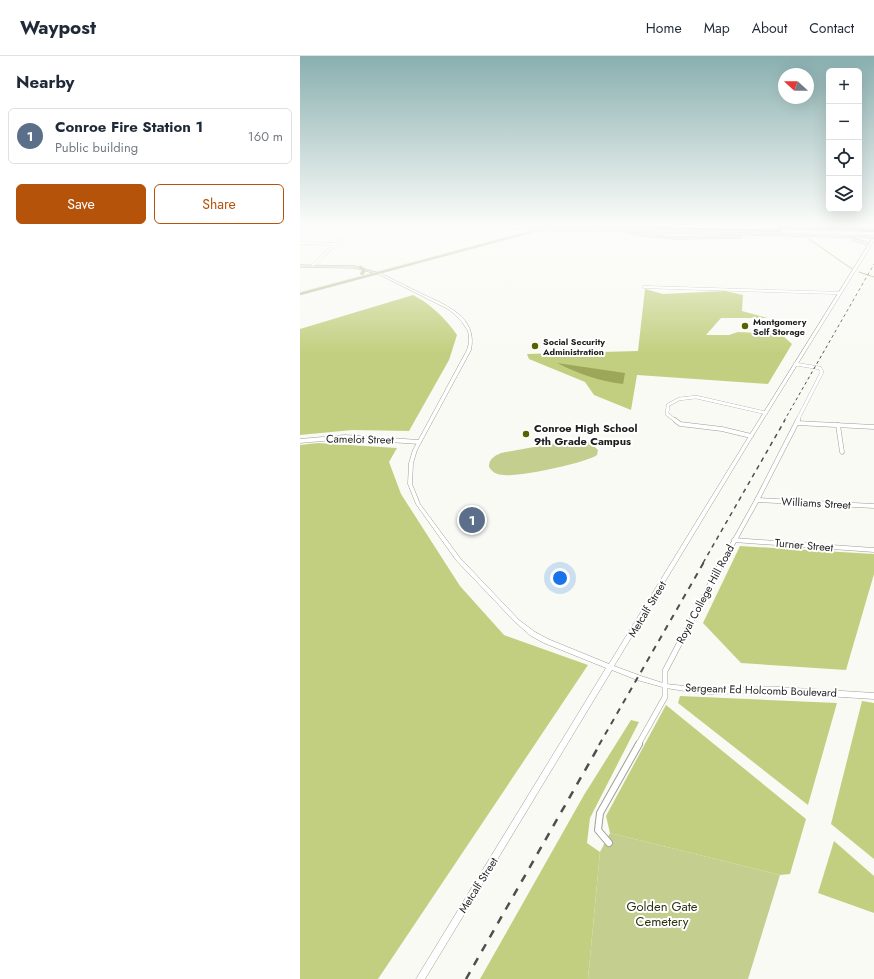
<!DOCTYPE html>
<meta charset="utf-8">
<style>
:root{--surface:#fff;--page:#f2f2f3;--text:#1f2937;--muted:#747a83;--line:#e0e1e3;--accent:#b45309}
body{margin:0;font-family:Jost,sans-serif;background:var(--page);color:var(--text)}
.controls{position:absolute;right:12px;top:12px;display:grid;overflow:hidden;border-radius:6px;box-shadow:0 4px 16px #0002}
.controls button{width:36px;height:36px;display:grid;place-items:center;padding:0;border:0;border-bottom:1px solid var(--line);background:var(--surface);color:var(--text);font:20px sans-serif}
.compass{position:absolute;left:478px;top:12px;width:36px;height:36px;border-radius:50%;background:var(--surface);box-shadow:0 4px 16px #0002;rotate:291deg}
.you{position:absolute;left:260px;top:522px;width:14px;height:14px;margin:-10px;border:3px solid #fff;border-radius:50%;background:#1a73e8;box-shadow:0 0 0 6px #1a73e833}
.badge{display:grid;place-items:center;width:26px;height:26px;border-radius:50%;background:var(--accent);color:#fff;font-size:13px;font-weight:700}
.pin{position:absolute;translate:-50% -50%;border:2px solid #fff;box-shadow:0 1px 4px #0006}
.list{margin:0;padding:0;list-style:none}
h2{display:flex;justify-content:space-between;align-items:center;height:52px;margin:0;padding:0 16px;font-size:17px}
h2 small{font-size:13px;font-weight:400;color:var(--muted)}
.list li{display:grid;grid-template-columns:26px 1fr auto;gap:12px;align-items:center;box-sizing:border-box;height:56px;margin:0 8px 8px;padding:0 8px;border:1px solid var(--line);border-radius:6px}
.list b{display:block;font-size:15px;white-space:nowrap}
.list p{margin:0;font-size:13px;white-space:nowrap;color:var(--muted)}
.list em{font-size:13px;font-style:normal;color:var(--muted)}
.actions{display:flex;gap:8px;padding:12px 16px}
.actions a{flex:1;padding:9px 0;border:1px solid var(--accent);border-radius:6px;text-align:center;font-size:14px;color:var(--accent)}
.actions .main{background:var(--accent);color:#fff}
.icon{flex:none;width:22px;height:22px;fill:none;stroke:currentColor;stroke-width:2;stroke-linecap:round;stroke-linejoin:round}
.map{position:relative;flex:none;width:574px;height:923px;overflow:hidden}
header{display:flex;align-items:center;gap:24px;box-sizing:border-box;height:56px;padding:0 20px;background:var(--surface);border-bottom:1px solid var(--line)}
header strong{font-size:19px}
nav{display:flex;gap:22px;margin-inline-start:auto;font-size:14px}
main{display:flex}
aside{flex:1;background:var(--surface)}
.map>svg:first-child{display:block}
.green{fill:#c3ce8f}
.forest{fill:#c3cf80}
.water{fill:#9ca759}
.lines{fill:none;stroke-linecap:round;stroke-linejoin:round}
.stream{stroke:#9ca759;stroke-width:1}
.minor-far4-casing{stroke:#9e9f99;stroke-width:3}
.minor-far3-casing{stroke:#9e9f99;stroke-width:3.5}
.minor-far2-casing{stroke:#9e9f99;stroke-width:5}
.minor-far1-casing{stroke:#9e9f99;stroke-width:6}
.minor-casing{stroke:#9e9f99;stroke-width:8}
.tertiary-casing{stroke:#9e9f99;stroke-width:1}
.secondary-casing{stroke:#9e9f99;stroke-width:1}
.primary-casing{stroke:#d6d6d6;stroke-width:1}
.motorway-casing{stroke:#d6d6d6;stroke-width:1}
.minor-far4{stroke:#fff;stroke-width:2.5}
.minor-far3{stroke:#fff;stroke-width:3}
.minor-far2{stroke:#fff;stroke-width:4}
.minor-far1{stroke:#fff;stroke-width:5}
.minor{stroke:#fff;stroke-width:6}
.tertiary{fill:#fff;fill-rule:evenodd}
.secondary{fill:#dce0c6;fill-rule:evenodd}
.primary{fill:#bac18d;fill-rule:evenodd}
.motorway{fill:#8c9841;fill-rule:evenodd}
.rail-far3{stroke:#4e4f4c;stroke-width:1;stroke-dasharray:3 3;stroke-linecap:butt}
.rail-far2{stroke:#4e4f4c;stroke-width:1.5;stroke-dasharray:4.5 4.5;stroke-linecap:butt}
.rail-far1{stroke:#4e4f4c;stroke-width:2;stroke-dasharray:6 6;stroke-linecap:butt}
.rail{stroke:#4e4f4c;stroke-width:2.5;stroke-dasharray:8 8;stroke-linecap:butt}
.secondary-bridge-casing{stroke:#9e9f99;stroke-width:4;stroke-linecap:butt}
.motorway-bridge-casing{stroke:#d6d6d6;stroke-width:4.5;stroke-linecap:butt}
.secondary-bridge{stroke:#dce0c6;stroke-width:3.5}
.motorway-bridge{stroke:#8c9841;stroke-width:4}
.poi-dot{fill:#596200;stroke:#fff;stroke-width:1.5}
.labels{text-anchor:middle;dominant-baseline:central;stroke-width:4;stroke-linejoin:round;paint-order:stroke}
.far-poi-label{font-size:9px;font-weight:bold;fill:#1d1e1c;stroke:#fff;text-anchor:start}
.poi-label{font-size:11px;font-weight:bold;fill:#1d1e1c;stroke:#fff;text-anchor:start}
.street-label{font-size:11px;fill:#1d1e1c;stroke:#fff}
.near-park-label{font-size:13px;fill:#313513;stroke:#fff}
</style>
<header>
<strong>Waypost</strong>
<nav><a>Home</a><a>Map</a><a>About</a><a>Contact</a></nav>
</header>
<main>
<aside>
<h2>Nearby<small></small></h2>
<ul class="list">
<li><span class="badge" style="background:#5c6f8a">1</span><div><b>Conroe Fire Station 1</b><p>Public building</p></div><em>160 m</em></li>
</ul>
<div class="actions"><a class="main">Save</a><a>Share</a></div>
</aside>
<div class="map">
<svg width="574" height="923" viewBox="0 0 574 923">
<rect width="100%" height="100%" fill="#f9faf4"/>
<g class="green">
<path d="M272 384 290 386 298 394 297 399C286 407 219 421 204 419 197 419 192 416 189 411 189 403 194 400 201 397Z"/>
<polygon points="310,777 480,819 448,923 288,923 300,796"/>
</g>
<g class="forest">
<polygon points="345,233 363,238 425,235 443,239 442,255 468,262 421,262 406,279 429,279 438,276 481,278 492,288 468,328 337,319 331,354 294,339 285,326 229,303 227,298 338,295"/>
<path d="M113 239C131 248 146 263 157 279L149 304 109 375 52 374 0 379V273Z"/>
<polygon points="18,387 97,392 89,406 101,438 160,530 204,579 288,609 78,923 0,923 0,389"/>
<polygon points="440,490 574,498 574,518 546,614 441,607 403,567"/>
<polygon points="380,640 537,647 508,749 378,647"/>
<polygon points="562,645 574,647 574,803 531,768"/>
<polygon points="366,649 506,763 490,818 480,819 310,777 306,760"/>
<polygon points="331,664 339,666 290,762 287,787 300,796 288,923 180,923 284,739"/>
<polygon points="534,785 574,820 574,857 518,837"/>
</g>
<path class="water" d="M257 307 325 317 323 328C299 325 279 318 257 307Z"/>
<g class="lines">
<g class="stream">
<polyline points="509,183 552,213"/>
<polyline points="559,216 574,221"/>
</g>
<g class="minor-far4-casing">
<g id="minor-far4">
<polyline points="0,187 36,188"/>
<polyline points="12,210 41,183"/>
<polyline points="344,231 539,237"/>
</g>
</g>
<g class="minor-far3-casing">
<g id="minor-far3">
<polyline points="495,308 520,312 522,316 497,365"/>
<polyline points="376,365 367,358 368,349 379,343 396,341 466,357"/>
</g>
</g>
<g class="minor-far2-casing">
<g id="minor-far2">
<polyline points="375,364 380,368 422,373 451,380"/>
<polyline points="497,367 574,371"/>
<polyline points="538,369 542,396"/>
<polyline points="0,385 45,381 119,386"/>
<polyline points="457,444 574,450"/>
<polyline points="434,484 574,494"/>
<polyline points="422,507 457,444 498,364"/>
</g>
</g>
<g class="minor-far1-casing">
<polyline id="minor-far1" points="338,689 365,641 365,615 422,506"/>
</g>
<g class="minor-casing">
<polyline id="minor" points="309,787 298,774 300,757 339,688"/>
</g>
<g class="tertiary-casing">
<path id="tertiary" d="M572 183H574V185L453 380 314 610 341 620 366 628 403 632 478 631 574 637V643L478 637 403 638 366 632 337 624 312 614 125 923H116L306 612 244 587 231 580 215 566 156 504 116 448 108 428 109 407 113 394 167 294 169 287V281L168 275 162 266 153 257 148 253 76 217 78 216C92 223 106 230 120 237 145 249 178 260 171 294L117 394 113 407 112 428 120 448 160 502 219 564 235 576 248 583 309 608 449 380Z"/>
</g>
<g class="secondary-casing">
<g id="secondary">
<polygon points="44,168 83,168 574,180 574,182 46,169"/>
<polygon points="548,168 571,168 569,169 550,169"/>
<polygon points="332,177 376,181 440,180 442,181 440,182 376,183 333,179 331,178"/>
<polygon points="553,183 565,185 571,190 568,191 563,187 552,185 552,183"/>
<polygon points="0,209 55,210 79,217 77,218 55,212 0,211"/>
</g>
</g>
<g class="primary-casing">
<g id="primary">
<polygon points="257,168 260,169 0,239 0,237"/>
<polygon points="59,210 61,210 66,214 63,219 60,218 62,214 59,212"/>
</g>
</g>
<g class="motorway-casing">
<g id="motorway">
<polygon points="68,168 82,168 84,169 82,170"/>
<polygon points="115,168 203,168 201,169 117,169"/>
<path d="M211 168H224C221 170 214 170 211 168Z"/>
<polygon points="281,169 480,174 482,175 480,176 280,171"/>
</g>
</g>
<use href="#minor-far4" class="minor-far4"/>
<use href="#minor-far3" class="minor-far3"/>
<use href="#minor-far2" class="minor-far2"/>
<use href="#minor-far1" class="minor-far1"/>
<use href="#minor" class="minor"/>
<use href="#tertiary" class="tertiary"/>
<use href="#secondary" class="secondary"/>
<use href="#primary" class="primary"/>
<use href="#motorway" class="motorway"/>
<polyline class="rail-far3" points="484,365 574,208"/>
<polyline class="rail-far2" points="403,507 485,364"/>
<polyline class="rail-far1" points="299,689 404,506"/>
<polyline class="rail" points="166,923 300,688"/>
<g class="secondary-bridge-casing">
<polyline id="secondary-bridge" points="485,168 574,171"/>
</g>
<g class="motorway-bridge-casing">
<g id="motorway-bridge">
<polyline points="222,168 281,170"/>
<polyline points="479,171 574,174"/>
</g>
</g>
<use href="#secondary-bridge" class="secondary-bridge"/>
<use href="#motorway-bridge" class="motorway-bridge"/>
</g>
<linearGradient id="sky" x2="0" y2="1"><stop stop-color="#89afaf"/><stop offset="0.57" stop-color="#fcfdfa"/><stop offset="1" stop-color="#fcfdfa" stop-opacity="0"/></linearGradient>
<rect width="574" height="297" fill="url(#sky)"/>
<g class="poi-dot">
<circle cx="445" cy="270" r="4"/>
<circle cx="235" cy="290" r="4"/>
<circle cx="226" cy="378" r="4"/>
</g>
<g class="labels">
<g class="far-poi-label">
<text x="453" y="265">Montgomery<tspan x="453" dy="10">Self Storage</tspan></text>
<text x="243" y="285">Social Security<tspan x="243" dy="10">Administration</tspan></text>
</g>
<g class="poi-label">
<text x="234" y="372">Conroe High School<tspan x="234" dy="13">9th Grade Campus</tspan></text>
</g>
<g class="street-label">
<text transform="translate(60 383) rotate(1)">Camelot Street</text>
<text transform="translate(516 447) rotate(3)">Williams Street</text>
<text transform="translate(504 489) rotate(5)">Turner Street</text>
<text transform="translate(405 538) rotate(-62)">Royal College Hill Road</text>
<text transform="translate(347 553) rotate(-59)">Metcalf Street</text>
<text transform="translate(461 634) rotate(2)">Sergeant Ed Holcomb Boulevard</text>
<text transform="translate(178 829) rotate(-58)">Metcalf Street</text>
</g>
<g class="near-park-label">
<text x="362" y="850">Golden Gate<tspan x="362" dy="15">Cemetery</tspan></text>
</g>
</g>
</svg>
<div class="controls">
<button>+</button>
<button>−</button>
<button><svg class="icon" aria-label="locate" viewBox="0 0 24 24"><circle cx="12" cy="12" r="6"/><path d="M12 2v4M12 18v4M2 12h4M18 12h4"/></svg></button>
<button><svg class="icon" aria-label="layers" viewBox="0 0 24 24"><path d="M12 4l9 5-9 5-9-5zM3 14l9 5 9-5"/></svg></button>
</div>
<svg class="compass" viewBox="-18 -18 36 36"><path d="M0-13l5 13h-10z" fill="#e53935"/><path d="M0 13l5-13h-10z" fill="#747a83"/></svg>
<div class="you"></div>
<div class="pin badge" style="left:172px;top:464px;background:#5c6f8a">1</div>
</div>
</main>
